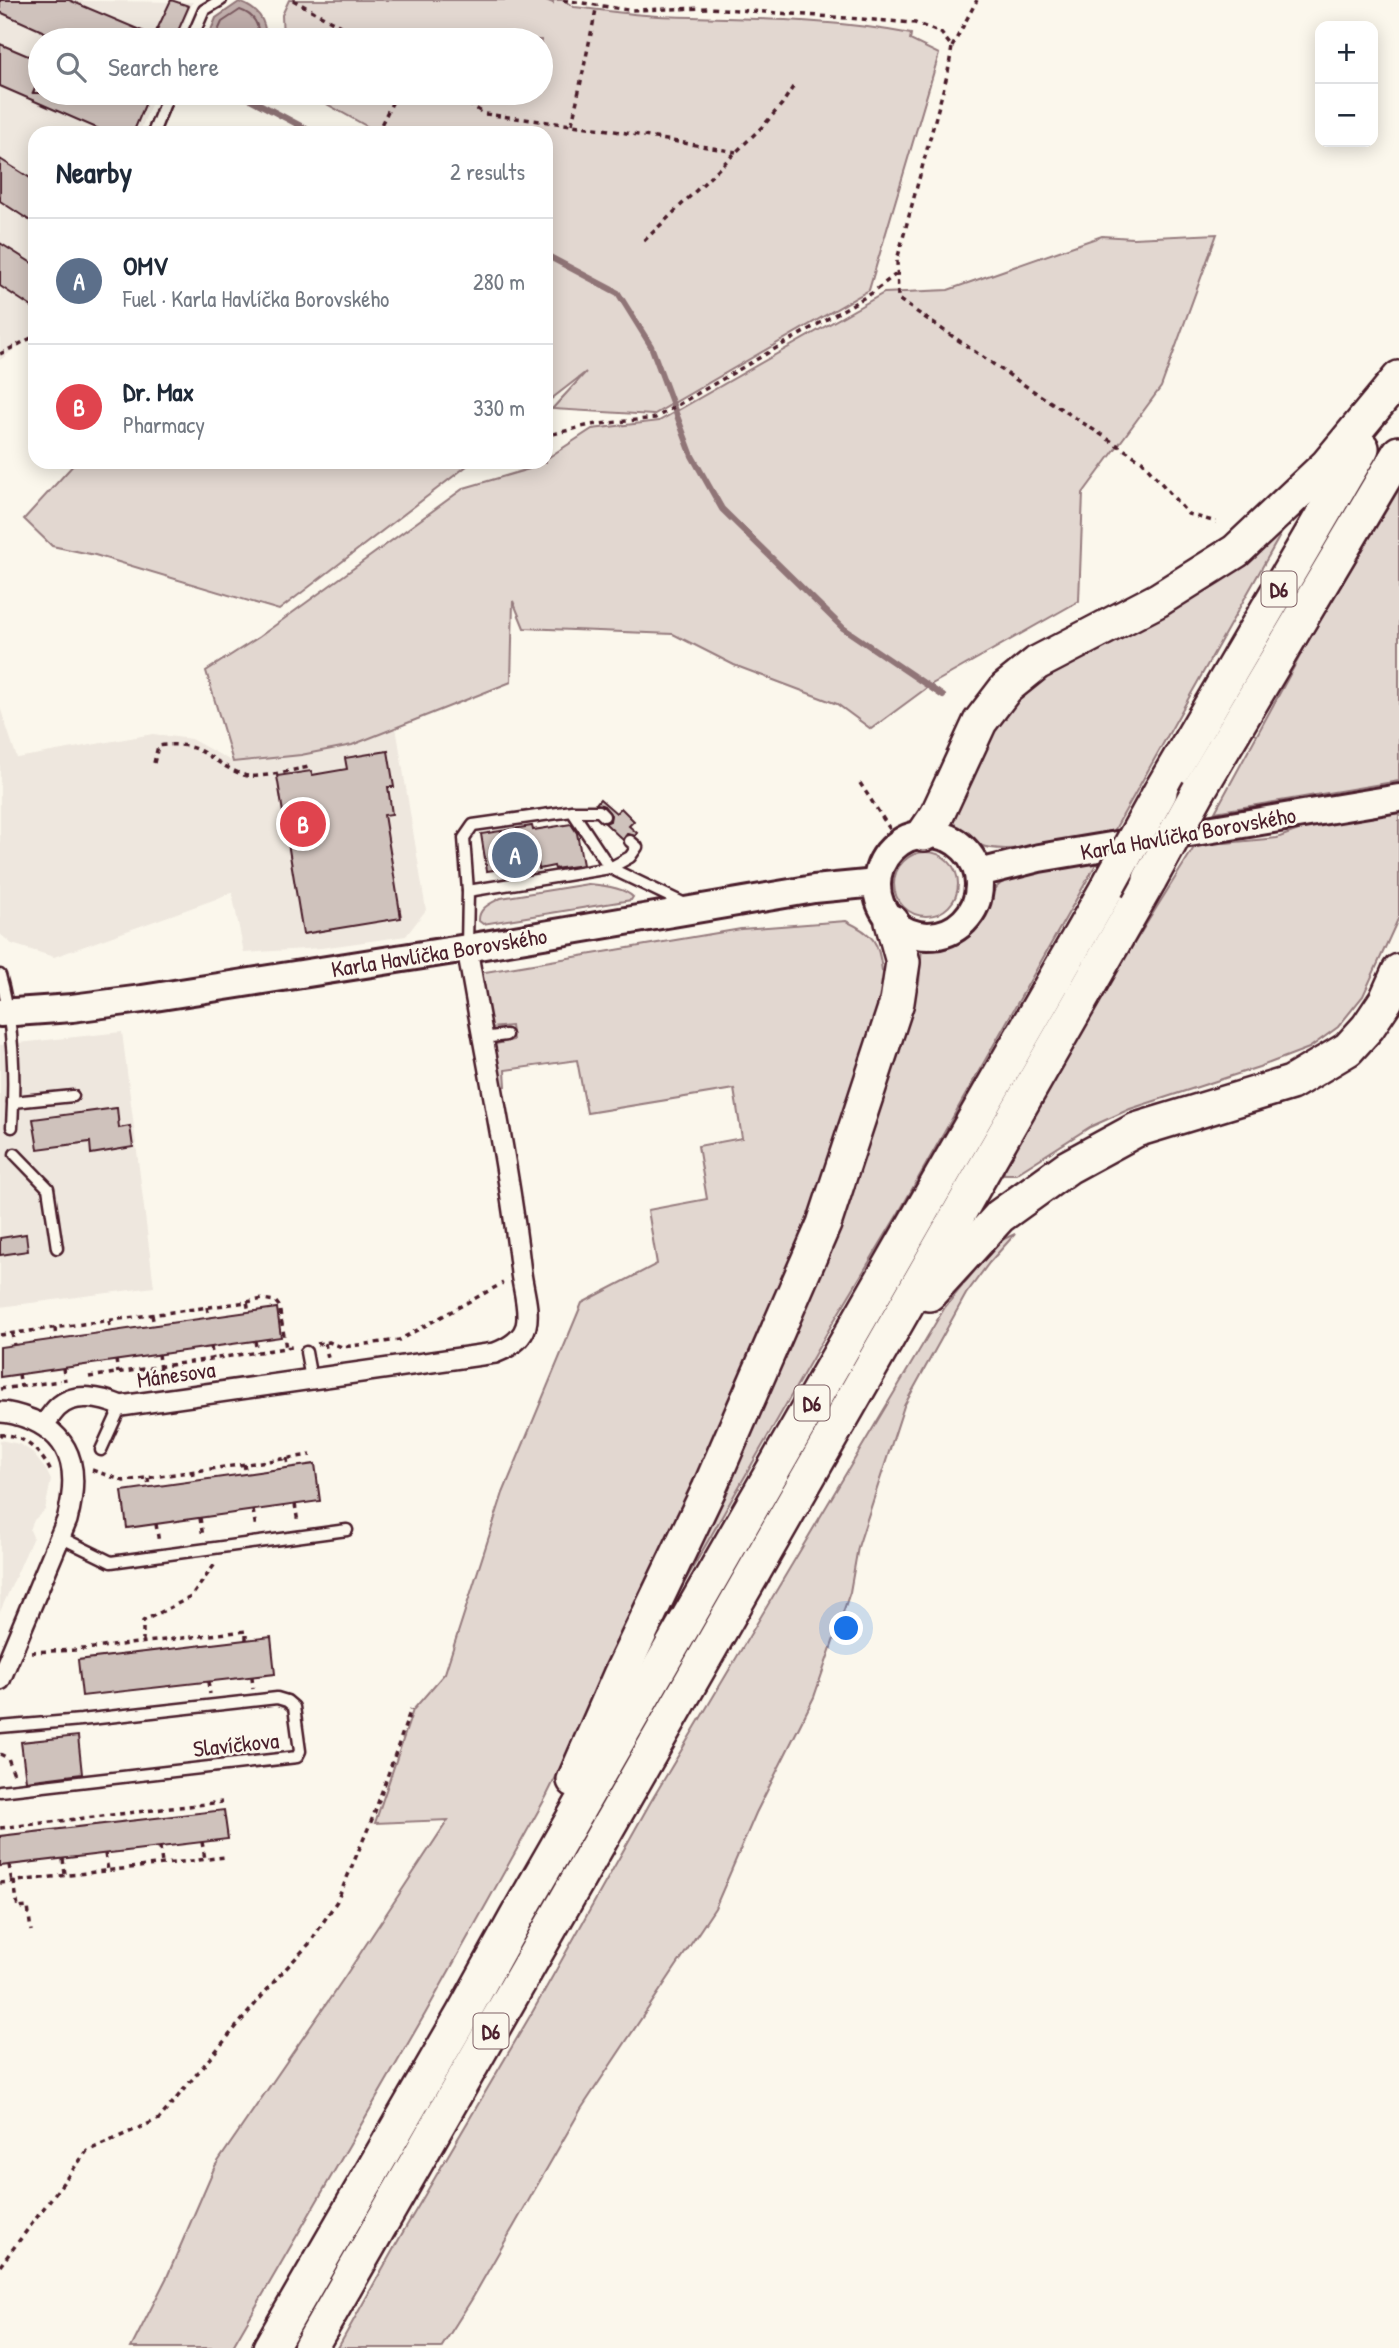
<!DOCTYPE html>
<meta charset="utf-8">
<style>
:root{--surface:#fff;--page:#f6f6f7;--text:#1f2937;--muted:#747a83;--line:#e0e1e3;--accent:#db2777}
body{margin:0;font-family:"Patrick Hand",sans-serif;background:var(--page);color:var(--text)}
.controls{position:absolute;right:21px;top:21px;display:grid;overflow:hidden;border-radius:14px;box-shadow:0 4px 18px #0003}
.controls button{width:63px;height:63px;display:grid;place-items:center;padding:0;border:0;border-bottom:2px solid var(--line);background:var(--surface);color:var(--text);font:35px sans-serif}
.you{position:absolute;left:847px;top:1629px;width:24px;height:24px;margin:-18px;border:5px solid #fff;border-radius:50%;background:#1a73e8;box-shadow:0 0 0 10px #1a73e833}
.badge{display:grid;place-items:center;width:46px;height:46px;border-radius:50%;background:var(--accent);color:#fff;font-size:23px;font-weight:700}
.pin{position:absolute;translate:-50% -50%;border:4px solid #fff;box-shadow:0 2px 7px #0006}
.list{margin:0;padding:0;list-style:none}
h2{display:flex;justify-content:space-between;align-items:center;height:91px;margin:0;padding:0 28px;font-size:30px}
h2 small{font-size:23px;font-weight:400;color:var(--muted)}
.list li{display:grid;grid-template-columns:46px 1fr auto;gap:21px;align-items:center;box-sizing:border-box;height:126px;padding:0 28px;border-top:2px solid var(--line)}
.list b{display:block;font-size:26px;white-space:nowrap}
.list p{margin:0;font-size:23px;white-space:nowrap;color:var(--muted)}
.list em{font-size:23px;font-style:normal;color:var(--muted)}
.icon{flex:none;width:38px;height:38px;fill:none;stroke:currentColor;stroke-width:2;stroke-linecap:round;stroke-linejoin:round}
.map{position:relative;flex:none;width:1399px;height:2348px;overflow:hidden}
.search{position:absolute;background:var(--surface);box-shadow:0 4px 18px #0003;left:28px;top:28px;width:525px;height:77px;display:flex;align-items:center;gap:18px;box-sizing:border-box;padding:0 24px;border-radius:38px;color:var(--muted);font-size:26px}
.panel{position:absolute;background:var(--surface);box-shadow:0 4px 18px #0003;left:28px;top:126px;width:525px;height:343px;border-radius:21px}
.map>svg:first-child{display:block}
.built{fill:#eee7de}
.green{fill:#e2d7d0;stroke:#967b7e;stroke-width:2}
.water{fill:#bfadaa;stroke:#907477;stroke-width:2}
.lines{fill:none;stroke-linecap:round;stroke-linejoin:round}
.shore{stroke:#79585e;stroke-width:2}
.stream{stroke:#907477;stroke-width:6}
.building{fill:#cfc2bc;stroke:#4a1f2b;stroke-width:2}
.lane-casing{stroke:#4a1f2b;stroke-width:15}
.street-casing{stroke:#4a1f2b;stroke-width:24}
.secondary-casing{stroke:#4a1f2b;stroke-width:32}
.highway-casing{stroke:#4a1f2b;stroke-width:38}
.path{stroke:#4a1f2b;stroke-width:3.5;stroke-dasharray:5 5;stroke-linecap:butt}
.lane{stroke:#fbf7ec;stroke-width:10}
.street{stroke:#fbf7ec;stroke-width:19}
.secondary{stroke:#fbf7ec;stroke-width:26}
.highway{stroke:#fbf7ec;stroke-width:33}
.highway-bridge-casing{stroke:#4a1f2b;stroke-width:38;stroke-linecap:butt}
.highway-bridge{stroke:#fbf7ec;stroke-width:33}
.labels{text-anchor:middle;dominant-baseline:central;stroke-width:5;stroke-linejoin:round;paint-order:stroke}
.shield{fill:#fbf7ec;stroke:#7f6065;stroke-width:2}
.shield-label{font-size:21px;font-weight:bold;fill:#4a1f2b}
.street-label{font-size:23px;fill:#4a1f2b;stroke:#fbf7ec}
</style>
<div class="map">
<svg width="1399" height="2348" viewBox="0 0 1399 2348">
<rect width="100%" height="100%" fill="#fbf7ec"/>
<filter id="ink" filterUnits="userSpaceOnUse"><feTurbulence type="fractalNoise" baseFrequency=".0143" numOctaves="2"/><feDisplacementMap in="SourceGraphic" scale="14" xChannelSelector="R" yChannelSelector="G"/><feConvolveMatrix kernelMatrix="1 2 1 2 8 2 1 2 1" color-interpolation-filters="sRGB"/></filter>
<g filter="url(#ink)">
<g class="built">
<polygon points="0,0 193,2 177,40 40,40 40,93 156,93 139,133 35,133 35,334 0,360"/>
<polygon points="0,707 17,758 153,734 191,739 233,762 301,755 352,745 396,727 426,910 406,936 321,948 244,953 232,892 216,899 54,957 12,944 0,934"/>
<polygon points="122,1032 154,1287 0,1307 0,1045"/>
<polygon points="0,1440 19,1444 31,1451 46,1470 51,1480 45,1510 34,1520 30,1530 33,1537 0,1612"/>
</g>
<g class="green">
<path d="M289 0H546L553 3V0H563L574 7C602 10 631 15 659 16 744 19 828 18 911 34L910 40 939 54 869 290 653 415 552 409 586 372 546 403V133H379L307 93H541V40H283L282 15Z"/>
<polygon points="1217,234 1161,387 1083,493 1079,601 932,684 871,729 837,704 734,665 673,634 524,628 513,601 511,682 352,745 301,755 233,762 206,671 259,637 464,488 529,469 541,462 546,462 546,459 592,429 659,421 884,293 948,290 1102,236 1133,238"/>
<polygon points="76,462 472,462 279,610 95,555 52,546 24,519"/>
<polygon points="1399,489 1399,781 1215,812 1307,643"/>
<path d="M1277 526 1282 532 1114 831C1084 838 1007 857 980 845 970 840 961 833 952 827L953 814 1011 697Z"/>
<polygon points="1399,807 1399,917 1363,996 1338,1027 1309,1048 1259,1067 1130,1109 1090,1127 1016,1174 1004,1174 1003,1167 1105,990 1198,841 1225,843 1277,838 1325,820"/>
<circle cx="926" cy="884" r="32"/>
<path d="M1099 859 898 1214 832 1324 676 1597 671 1592 797 1309 919 983 922 946C955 946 969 930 986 903 990 898 994 889 999 885 1021 865 1070 864 1099 859Z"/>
<path d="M588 884C602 885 623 887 633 897L631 900 483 924 479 921C478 908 491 903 501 898Z"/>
<path d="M846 921C873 934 879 941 882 971L888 975 871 1045 793 1270 636 1614 546 1797 425 2014 232 2348H131L167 2277 215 2166 344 1978 448 1820 375 1823 413 1710 445 1673 503 1493 582 1303 657 1264 648 1210 707 1199 698 1146 742 1138 734 1089 587 1113 577 1060 505 1070 506 1086 499 1085 492 1045 513 1040 511 1026 490 1028 479 973 741 929Z"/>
<polygon points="1015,1234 989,1263 966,1294 904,1406 858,1547 850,1592 814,1697 756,1813 715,1908 581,2109 472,2299 441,2348 338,2348 403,2232 533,2011 650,1803 945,1307 999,1241"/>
</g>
<path class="water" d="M239 2C258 9 266 19 266 40H207L216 18Z"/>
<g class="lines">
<path class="shore" d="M214 40 222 22 240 10C255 15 259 25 259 40"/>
<g class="stream">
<polyline points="250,99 314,133"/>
<polyline points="546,255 618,293 651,346 692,456 722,509 843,628 943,696"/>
</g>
</g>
<g class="building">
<polygon points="0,0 69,0 154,36 171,0 189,6 174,40 62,40 0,12"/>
<polygon points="0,44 40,61 40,77 33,93 150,93 133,133 108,133 0,86"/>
<polygon points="0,159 35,181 35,224 0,201"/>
<polygon points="0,243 35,265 35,309 0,286"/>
<polygon points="388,751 394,787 388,787 392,814 384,815 401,918 303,934 277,776 311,771 312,775 347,769 345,758"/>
<polygon points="600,799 616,813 621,808 634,821 629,826 637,833 635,836 627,834 623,840 605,823 610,821 611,815 604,806 596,804"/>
<polygon points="571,824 577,833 583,865 555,869 554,866 539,869 538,863 487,871 481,834 532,826 533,830"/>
<polygon points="117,1108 119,1128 130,1126 133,1147 91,1154 90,1142 38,1149 33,1119"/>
<polygon points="26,1234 28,1251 0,1255 0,1238"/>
<polygon points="277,1308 281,1337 0,1377 0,1347"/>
<polygon points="315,1464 320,1501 127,1528 122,1491"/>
<polygon points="271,1637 275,1674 82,1696 78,1660"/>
<polygon points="78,1736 82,1774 26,1781 21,1742"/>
<polygon points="224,1810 228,1839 0,1866 0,1836"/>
</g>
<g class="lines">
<g class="lane-casing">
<g id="lane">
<polyline points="191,40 204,10 221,0"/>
<polyline points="153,133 169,93"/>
<polyline points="572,811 599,811 604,816"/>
<polyline points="468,891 464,838 473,825 572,811 610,868 630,857 637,847 630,841"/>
<polyline points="467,947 468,891 610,868 685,904"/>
<path d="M0 975C14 1025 15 1076 12 1127"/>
<polyline points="483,1038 506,1035"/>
<polyline points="13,1102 73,1096"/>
<polyline points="15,1154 48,1188 57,1248"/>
<polyline points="306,1352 311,1379"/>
<polyline points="101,1450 121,1406"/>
<polyline points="60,1537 111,1562 347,1530"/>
<polyline points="0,1727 81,1720 277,1698 287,1701 294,1707 300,1751 297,1757 0,1791"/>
</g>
</g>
<g class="street-casing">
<g id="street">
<path d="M0 1412C11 1412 22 1416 32 1420 77 1440 78 1478 67 1520L0 1680"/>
<path d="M43 1425C48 1420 52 1413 57 1408 74 1391 103 1398 121 1406L495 1353C508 1348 522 1340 526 1326 530 1310 523 1289 521 1273 509 1164 485 1056 467 948"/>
</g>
</g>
<g class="secondary-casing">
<g id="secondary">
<circle cx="928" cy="885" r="51"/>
<polyline points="979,873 1039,858 1399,798"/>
<polyline points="0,1013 72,1008 142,999 467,948 814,889 877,883"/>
</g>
</g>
<g class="highway-casing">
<g id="highway">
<polyline points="1199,790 1399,453"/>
<polyline points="1160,792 1362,448"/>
<polyline points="924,834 937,815 980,722 1006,688 1037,663 1158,600 1236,551 1327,465 1399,378"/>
<polyline points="929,1294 1000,1216 1068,1167 1136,1130 1291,1083 1348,1049 1368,1027 1386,1000 1399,971"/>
<polyline points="574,1780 620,1675 709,1489 824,1224 897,1002 903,962 892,922"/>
<polyline points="270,2348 463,2014 516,1918 1107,888"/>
<polyline points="310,2348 1150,879"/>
</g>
</g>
<g class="path">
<polyline points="293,0 366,40"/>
<polyline points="563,0 628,10 710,8 915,23 941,33 952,47 948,72 897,260 898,299 1018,381 1142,461 1188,514 1216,522"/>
<polyline points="952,47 977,0"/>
<polyline points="451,93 485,114 603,129 736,152"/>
<polyline points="572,124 597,5"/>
<polyline points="377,133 397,93"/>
<polyline points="644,241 764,125 782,104 793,87"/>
<polyline points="0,354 35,336"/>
<polyline points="553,434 590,425 655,418 872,293 896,274"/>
<path d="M154 763 158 746C202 739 208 762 244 775 256 780 295 769 309 767"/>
<polyline points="860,783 899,843"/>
<polyline points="247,1302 263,1299 275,1301 279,1306 286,1348"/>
<polyline points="207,1307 209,1317"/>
<polyline points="152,1315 154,1325"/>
<polyline points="109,1321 111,1331"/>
<polyline points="55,1328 56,1339"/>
<polyline points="12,1333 14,1345"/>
<polyline points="0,1335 247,1302 249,1312"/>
<polyline points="255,1341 257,1352"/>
<polyline points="325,1343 328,1358"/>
<polyline points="317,1344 329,1342 342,1347 399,1340 503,1283"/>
<polyline points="211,1347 213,1359"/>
<polyline points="158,1354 161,1378"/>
<polyline points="116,1360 118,1373"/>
<polyline points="63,1368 65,1381"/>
<polyline points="19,1374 21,1387"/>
<polyline points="89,1377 292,1347"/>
<polyline points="0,1389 60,1381"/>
<path d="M0 1435C23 1433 42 1453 51 1472"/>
<polyline points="287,1458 288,1468"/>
<polyline points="244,1464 246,1474"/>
<polyline points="92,1470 124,1481 311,1455"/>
<polyline points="192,1471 194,1481"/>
<polyline points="148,1478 149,1487"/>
<polyline points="295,1504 298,1523"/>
<polyline points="253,1510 256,1529"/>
<polyline points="200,1518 203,1537"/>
<polyline points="156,1524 159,1543"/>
<polyline points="143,1643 143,1621 191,1597 215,1564"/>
<polyline points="31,1652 75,1650 246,1631 246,1640"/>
<polyline points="252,1677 253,1689"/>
<polyline points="208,1682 210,1694"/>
<polyline points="0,1754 8,1758 15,1777"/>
<polyline points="0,1828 222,1802"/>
<polyline points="202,1842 205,1859"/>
<polyline points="160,1847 162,1864"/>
<polyline points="105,1854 108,1870"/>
<polyline points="63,1859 65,1874"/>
<polyline points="9,1865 12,1882"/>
<polyline points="14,1881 18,1908 28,1907 31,1931"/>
<polyline points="0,1883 225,1857"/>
<polyline points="0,2266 87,2151 159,2119 277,1978 309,1944 337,1901 373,1817 411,1709"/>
</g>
<use href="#lane" class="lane"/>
<use href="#street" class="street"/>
<use href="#secondary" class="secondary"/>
<use href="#highway" class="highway"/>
<g class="highway-bridge-casing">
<g id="highway-bridge">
<polyline points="1150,879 1199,790"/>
<polyline points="1107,888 1160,792"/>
</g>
</g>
<use href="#highway-bridge" class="highway-bridge"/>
</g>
</g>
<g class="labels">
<g class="shield">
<rect x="1261.5" y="571.5" width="35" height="35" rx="5"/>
<rect x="794.5" y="1385.5" width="35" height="35" rx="5"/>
<rect x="473.5" y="2013.5" width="35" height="35" rx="5"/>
</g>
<g class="shield-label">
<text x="1279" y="589">D6</text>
<text x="812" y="1403">D6</text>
<text x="491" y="2031">D6</text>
</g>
<g class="street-label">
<text transform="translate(1188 833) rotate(-10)">Karla Havlíčka Borovského</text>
<text transform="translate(439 952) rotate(-9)">Karla Havlíčka Borovského</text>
<text transform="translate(176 1374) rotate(-8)">Mánesova</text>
<text transform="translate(236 1744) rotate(-6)">Slavíčkova</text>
</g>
</g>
</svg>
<div class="controls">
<button>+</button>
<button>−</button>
</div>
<div class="you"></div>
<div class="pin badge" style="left:515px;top:855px;background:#5c6f8a">A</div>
<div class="pin badge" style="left:303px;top:824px;background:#e0444e">B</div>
<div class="search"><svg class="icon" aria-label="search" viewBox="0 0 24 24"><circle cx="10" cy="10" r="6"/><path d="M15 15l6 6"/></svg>Search here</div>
<section class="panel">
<h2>Nearby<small>2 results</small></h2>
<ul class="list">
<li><span class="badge" style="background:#5c6f8a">A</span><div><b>OMV</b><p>Fuel · Karla Havlíčka Borovského</p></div><em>280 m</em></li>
<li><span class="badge" style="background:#e0444e">B</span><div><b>Dr. Max</b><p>Pharmacy</p></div><em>330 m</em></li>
</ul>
</section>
</div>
